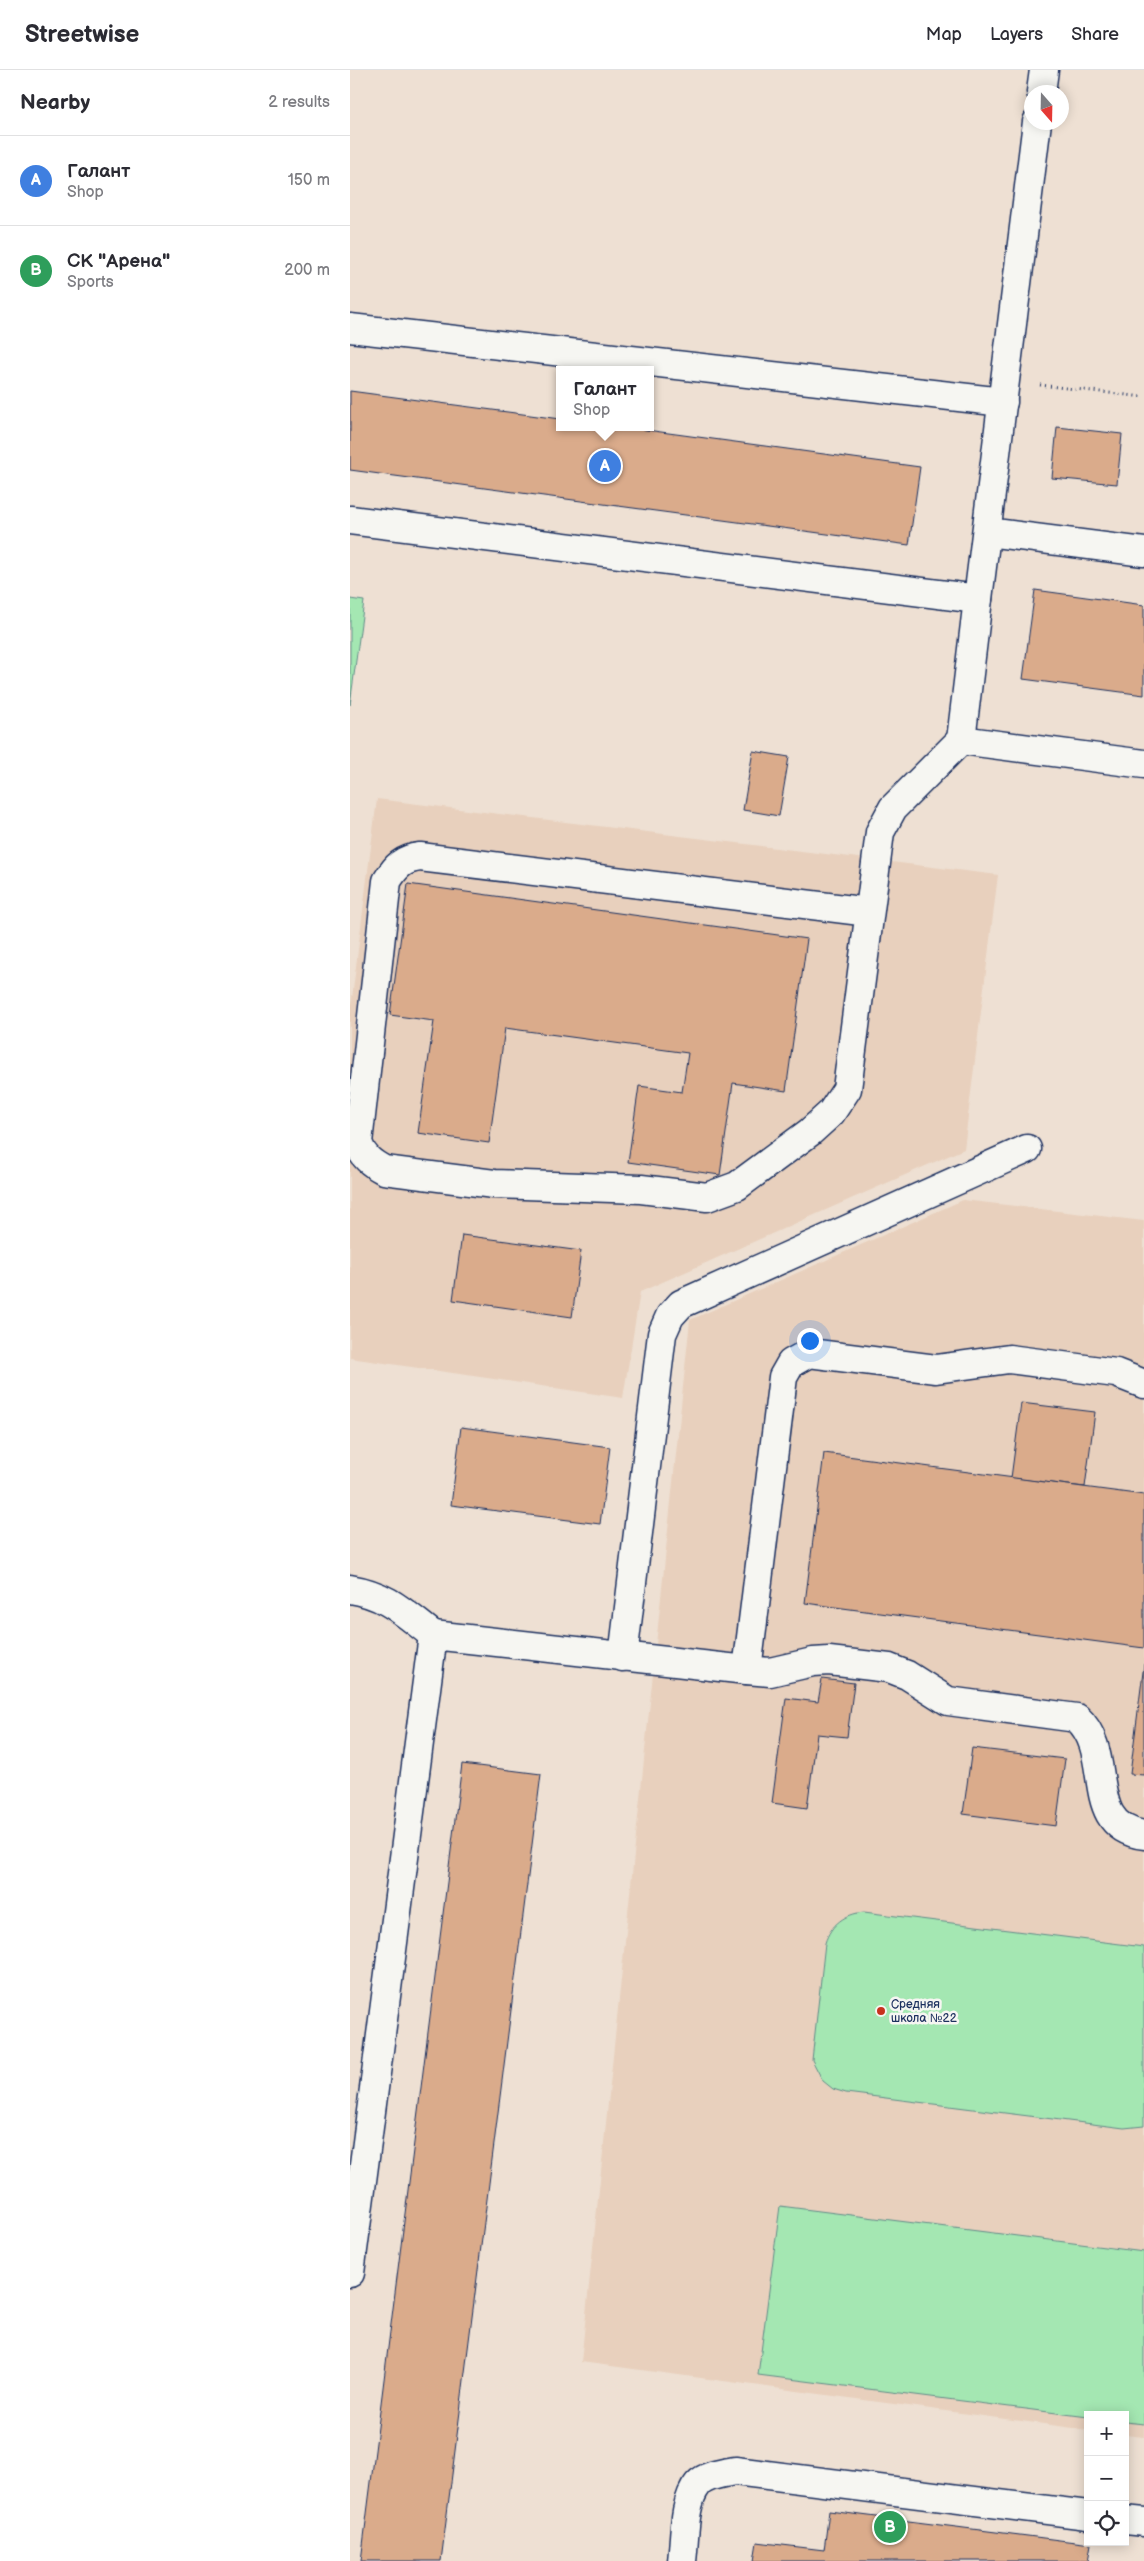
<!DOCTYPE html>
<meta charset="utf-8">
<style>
:root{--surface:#fff;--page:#f7f7f7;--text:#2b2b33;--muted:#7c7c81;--line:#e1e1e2;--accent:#b45309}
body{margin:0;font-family:"Balsamiq Sans",sans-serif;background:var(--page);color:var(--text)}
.controls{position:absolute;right:15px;bottom:15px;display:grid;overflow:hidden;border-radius:0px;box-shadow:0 2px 12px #0003}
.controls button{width:45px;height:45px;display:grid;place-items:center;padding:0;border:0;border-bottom:1px solid var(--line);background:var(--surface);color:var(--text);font:25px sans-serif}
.compass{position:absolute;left:674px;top:15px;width:45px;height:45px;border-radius:50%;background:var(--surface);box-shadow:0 2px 12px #0003;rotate:160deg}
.you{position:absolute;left:459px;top:1270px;width:18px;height:18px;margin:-12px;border:4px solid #fff;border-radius:50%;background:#1a73e8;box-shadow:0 0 0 8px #1a73e833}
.badge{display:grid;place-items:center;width:32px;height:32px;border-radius:50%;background:var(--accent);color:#fff;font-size:16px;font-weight:700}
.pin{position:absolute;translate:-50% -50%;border:2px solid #fff;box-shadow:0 1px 5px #0006}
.popup{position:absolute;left:206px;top:296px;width:98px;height:65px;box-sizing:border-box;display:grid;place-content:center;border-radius:0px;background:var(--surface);filter:drop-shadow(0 1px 4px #0005);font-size:16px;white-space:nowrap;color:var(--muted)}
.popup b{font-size:19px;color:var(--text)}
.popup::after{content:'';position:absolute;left:50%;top:100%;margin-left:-10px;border:10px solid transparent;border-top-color:var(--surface)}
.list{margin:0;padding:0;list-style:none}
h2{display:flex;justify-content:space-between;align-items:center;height:65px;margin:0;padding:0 20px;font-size:21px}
h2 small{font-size:16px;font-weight:400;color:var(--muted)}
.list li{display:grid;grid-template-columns:32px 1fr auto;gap:15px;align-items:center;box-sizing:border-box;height:90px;padding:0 20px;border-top:1px solid var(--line)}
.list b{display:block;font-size:19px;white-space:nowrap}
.list p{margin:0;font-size:16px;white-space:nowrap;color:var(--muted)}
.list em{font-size:16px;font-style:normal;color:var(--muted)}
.icon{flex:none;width:28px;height:28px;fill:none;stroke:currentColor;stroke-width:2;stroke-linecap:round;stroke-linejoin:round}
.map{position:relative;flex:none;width:794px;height:2491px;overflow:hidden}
header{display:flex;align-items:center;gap:30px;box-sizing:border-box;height:70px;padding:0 25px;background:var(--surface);border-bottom:1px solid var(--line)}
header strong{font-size:24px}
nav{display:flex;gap:28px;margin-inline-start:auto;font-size:18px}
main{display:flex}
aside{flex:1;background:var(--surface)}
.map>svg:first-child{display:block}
.built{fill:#e8d0bd}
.green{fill:#a4e7b2;stroke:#608b88}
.building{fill:#daab8b;stroke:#1b2f5e}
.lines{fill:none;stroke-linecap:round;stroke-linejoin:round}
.minor-casing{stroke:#1b2f5e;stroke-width:31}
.path{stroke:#1b2f5e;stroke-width:3;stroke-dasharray:1 4;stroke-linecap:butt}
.minor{stroke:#f6f6f2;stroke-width:28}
.poi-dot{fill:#c8321e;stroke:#f6f6f2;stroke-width:2}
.labels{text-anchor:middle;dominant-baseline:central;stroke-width:5;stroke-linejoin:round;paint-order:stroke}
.poi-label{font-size:12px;fill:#1b2f5e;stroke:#f6f6f2;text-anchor:start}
</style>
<header>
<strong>Streetwise</strong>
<nav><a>Map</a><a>Layers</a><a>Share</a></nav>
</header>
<main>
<aside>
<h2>Nearby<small>2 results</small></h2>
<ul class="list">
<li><span class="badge" style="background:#3f7fe0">A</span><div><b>Галант</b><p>Shop</p></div><em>150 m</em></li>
<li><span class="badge" style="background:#2e9e5b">B</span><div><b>СК &quot;Арена&quot;</b><p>Sports</p></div><em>200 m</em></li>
</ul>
</aside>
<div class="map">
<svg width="794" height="2491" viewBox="0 0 794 2491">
<rect width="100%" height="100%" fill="#eee0d3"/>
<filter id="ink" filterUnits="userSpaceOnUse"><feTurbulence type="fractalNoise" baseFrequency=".02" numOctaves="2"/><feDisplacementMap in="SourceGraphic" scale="10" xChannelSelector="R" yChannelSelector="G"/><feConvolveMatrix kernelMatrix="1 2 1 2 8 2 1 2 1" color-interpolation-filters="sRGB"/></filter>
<g filter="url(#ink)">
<g class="built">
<polygon points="27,729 648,805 614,1079 290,1222 273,1328 0,1288 0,944"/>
<polygon points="613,1130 794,1151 794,2367 775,2365 775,2345 738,2345 738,2360 231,2292 340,1250"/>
</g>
<g class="green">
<polygon points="0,529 14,531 0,635"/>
<path d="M514 1842 794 1877V2056L774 2058 496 2023 483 2019 473 2011 462 1990 475 1873C481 1854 495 1844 514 1842Z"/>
<polygon points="430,2136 794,2182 794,2354 775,2352 775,2345 738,2345 738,2347 408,2305"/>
</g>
<g class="building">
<polygon points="0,321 210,349 210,357 274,357 570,397 559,475 0,400"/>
<polygon points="707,357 772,364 767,414 702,408"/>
<polygon points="685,520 794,535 794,625 673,609"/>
<polygon points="403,681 439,687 429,746 393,740"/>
<polygon points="58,814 457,869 436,1021 383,1013 370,1105 278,1092 289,1016 332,1022 338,983 155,958 139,1073 68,1063 84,951 40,945"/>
<polygon points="112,1165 231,1181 222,1247 103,1230"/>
<polygon points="671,1333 745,1342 735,1417 661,1408"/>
<polygon points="111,1357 260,1377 250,1454 101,1435"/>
<polygon points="474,1383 794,1425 794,1578 455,1533"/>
<polygon points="794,1594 794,1705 780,1704"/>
<polygon points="472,1609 504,1613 497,1667 467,1664 457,1738 422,1733 436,1628 468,1632"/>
<polygon points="622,1678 715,1689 706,1756 613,1744"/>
<polygon points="112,1694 191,1704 91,2491 11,2491"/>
<polygon points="479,2441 741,2474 738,2491 404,2491 407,2472 474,2480"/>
</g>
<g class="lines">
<g class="minor-casing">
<g id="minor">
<polyline points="691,22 694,0"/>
<polyline points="0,258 653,332"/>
<polyline points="0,450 628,529 687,52"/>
<polyline points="637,462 794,482"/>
<polyline points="628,529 611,670 794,694"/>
<path d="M519 842 70 787C53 789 46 796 37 811L8 1073C13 1087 21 1093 34 1100L144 1114 291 1119 357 1127 387 1116 460 1062 481 1043 497 1019 530 762 543 738 611 670"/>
<path d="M0 1519C38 1525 54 1543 83 1565L0 2203"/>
<polyline points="83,1565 397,1600 433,1307 441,1293 459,1283 586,1299 659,1289 766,1303 794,1314"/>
<polyline points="273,1587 312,1264 320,1246 331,1234 677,1079"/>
<path d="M397 1600 420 1602 463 1592 479 1591 539 1598 557 1605 598 1631 727 1648C766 1683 731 1756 794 1765"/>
<polyline points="775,2450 794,2452"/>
<path d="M332 2491C335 2468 333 2432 348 2414 356 2405 374 2403 385 2401L738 2445"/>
</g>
</g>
<polyline class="path" points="690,315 794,327"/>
<use href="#minor" class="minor"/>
</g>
</g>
<circle class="poi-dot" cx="531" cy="1941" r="5"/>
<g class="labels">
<g class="poi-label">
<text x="541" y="1934">Средняя<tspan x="541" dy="14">школа №22</tspan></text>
</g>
</g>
</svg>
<div class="controls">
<button>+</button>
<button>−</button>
<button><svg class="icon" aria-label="locate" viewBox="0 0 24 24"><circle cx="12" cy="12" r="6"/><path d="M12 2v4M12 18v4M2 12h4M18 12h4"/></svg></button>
</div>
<svg class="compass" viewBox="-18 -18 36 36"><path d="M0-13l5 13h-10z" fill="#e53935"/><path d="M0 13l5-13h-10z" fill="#7c7c81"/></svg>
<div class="you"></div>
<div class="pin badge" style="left:255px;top:396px;background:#3f7fe0">A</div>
<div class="popup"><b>Галант</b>Shop</div>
<div class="pin badge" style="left:540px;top:2457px;background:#2e9e5b">B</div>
</div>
</main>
